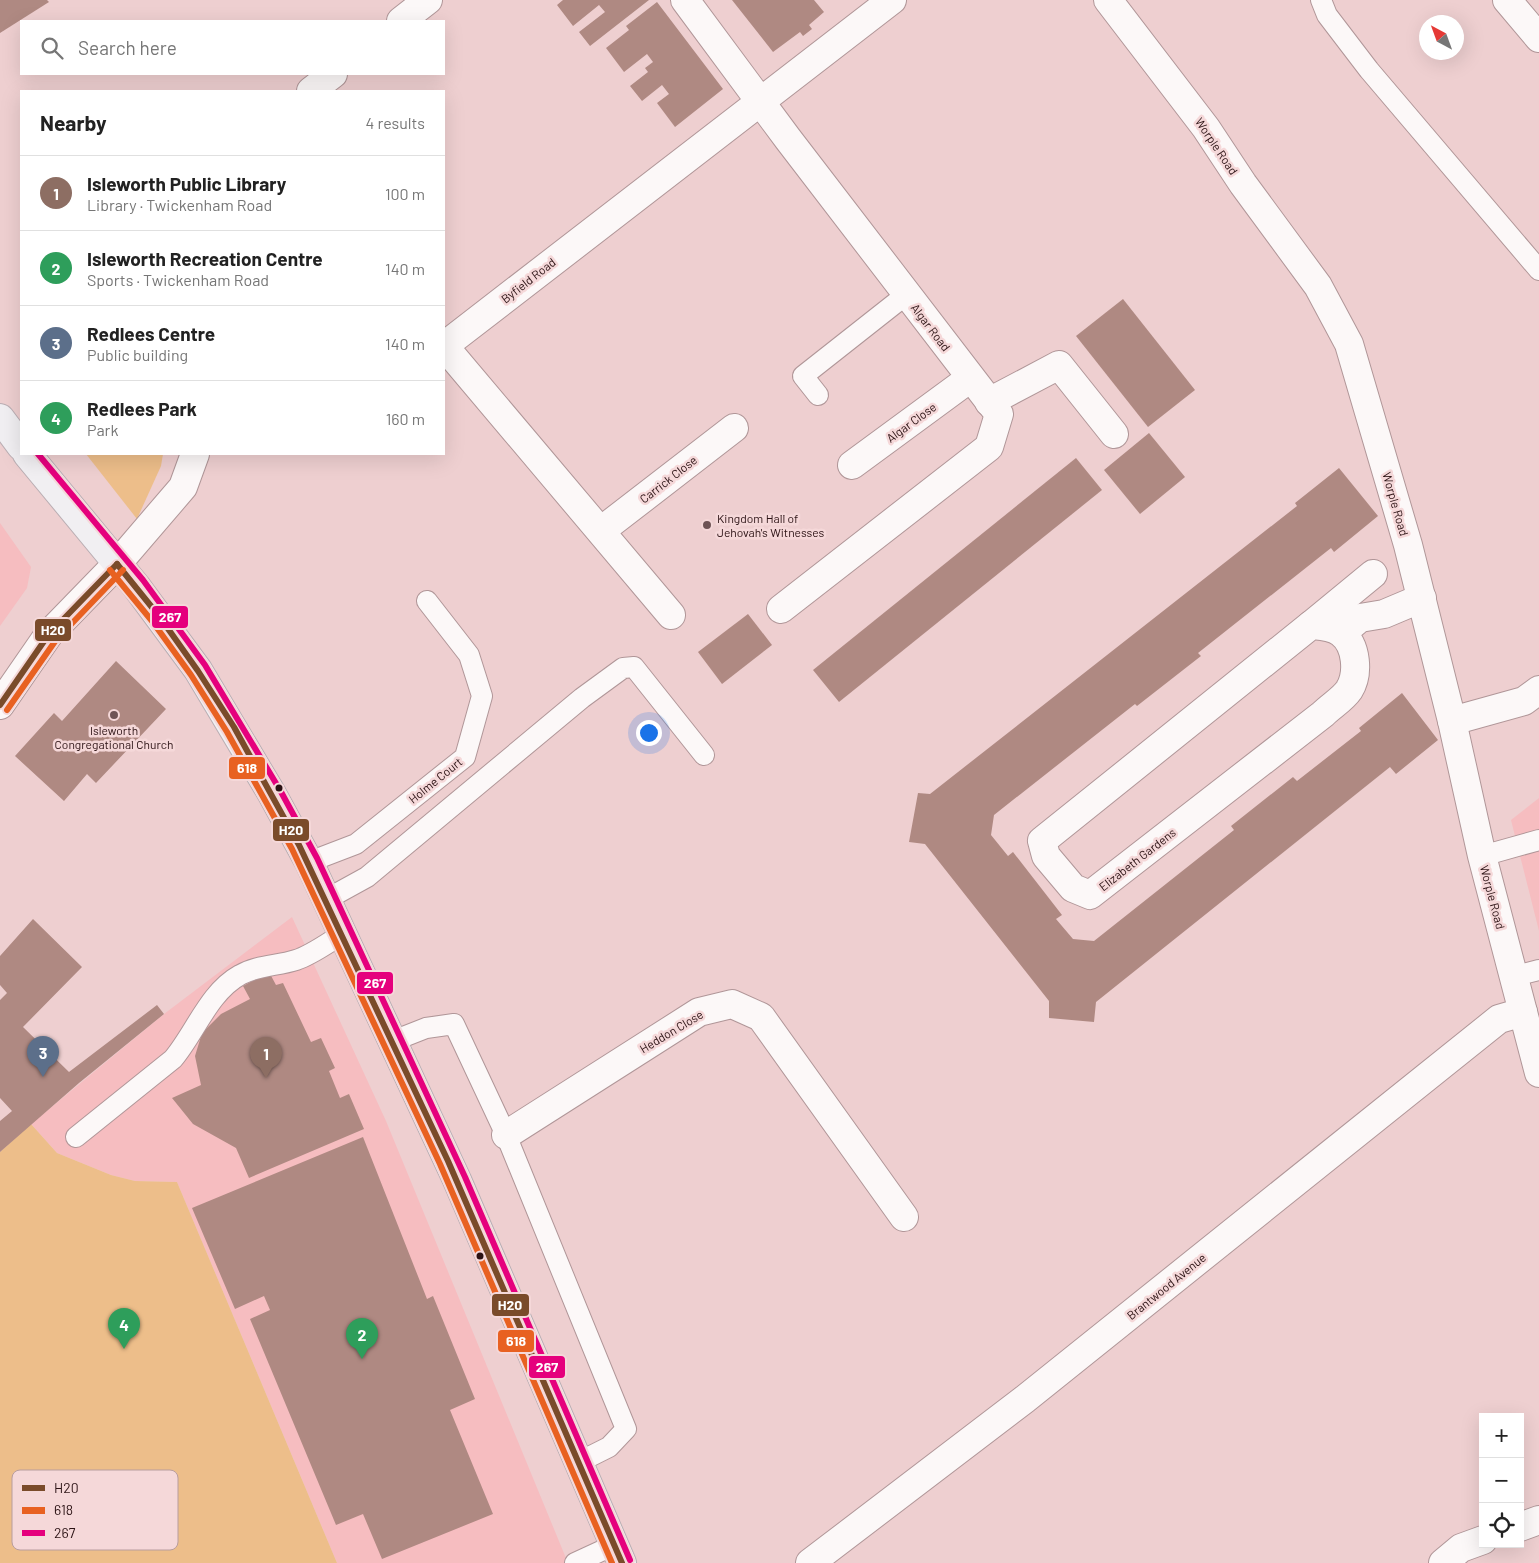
<!DOCTYPE html>
<meta charset="utf-8">
<style>
:root{--surface:#fff;--page:#f2f2f2;--text:#222;--muted:#767676;--line:#e0e0e0;--accent:#db2777}
body{margin:0;font-family:Barlow,sans-serif;background:var(--page);color:var(--text)}
.controls{position:absolute;right:15px;bottom:15px;display:grid;overflow:hidden;border-radius:0px;box-shadow:0 5px 20px #0002}
.controls button{width:45px;height:45px;display:grid;place-items:center;padding:0;border:0;border-bottom:1px solid var(--line);background:var(--surface);color:var(--text);font:25px sans-serif}
.compass{position:absolute;left:1419px;top:15px;width:45px;height:45px;border-radius:50%;background:var(--surface);box-shadow:0 5px 20px #0002;rotate:319deg}
.you{position:absolute;left:648px;top:732px;width:18px;height:18px;margin:-12px;border:4px solid #fff;border-radius:50%;background:#1a73e8;box-shadow:0 0 0 8px #1a73e833}
.badge{display:grid;place-items:center;width:32px;height:32px;border-radius:50%;background:var(--accent);color:#fff;font-size:16px;font-weight:700}
.pin{position:absolute;translate:-50% -41px;filter:drop-shadow(0 1px 2px #0008)}
.pin::after{content:'';position:absolute;top:26px;width:18px;height:15px;background:inherit;clip-path:polygon(0 0,100% 0,50% 100%)}
.list{margin:0;padding:0;list-style:none}
h2{display:flex;justify-content:space-between;align-items:center;height:65px;margin:0;padding:0 20px;font-size:21px}
h2 small{font-size:16px;font-weight:400;color:var(--muted)}
.list li{display:grid;grid-template-columns:32px 1fr auto;gap:15px;align-items:center;box-sizing:border-box;height:75px;padding:0 20px;border-top:1px solid var(--line)}
.list b{display:block;font-size:19px;white-space:nowrap}
.list p{margin:0;font-size:16px;white-space:nowrap;color:var(--muted)}
.list em{font-size:16px;font-style:normal;color:var(--muted)}
.icon{flex:none;width:28px;height:28px;fill:none;stroke:currentColor;stroke-width:2;stroke-linecap:round;stroke-linejoin:round}
.map{position:relative;flex:none;width:1539px;height:1563px;overflow:hidden}
.search{position:absolute;background:var(--surface);box-shadow:0 5px 20px #0002;left:20px;top:20px;width:425px;height:55px;display:flex;align-items:center;gap:12px;box-sizing:border-box;padding:0 18px;border-radius:0px;color:var(--muted);font-size:19px}
.panel{position:absolute;background:var(--surface);box-shadow:0 5px 20px #0002;left:20px;top:90px;width:425px;height:365px;border-radius:0px}
.map>svg:first-child{display:block}
.built{fill:#f6bdc0}
.green{fill:#edbe8a}
.building{fill:#af8982}
.lines{fill:none;stroke-linecap:round;stroke-linejoin:round}
.service-casing{stroke:#b09698;stroke-width:22}
.minor-casing{stroke:#b09698;stroke-width:30}
.tertiary-casing{stroke:#b09698;stroke-width:30}
.primary-casing{stroke:#baaeb3;stroke-width:30}
.service{stroke:#fcf8f8;stroke-width:20}
.minor{stroke:#fcf8f8;stroke-width:28}
.tertiary{stroke:#fcf8f8;stroke-width:28}
.primary{stroke:#f1eff2;stroke-width:28}
.bus-1-casing{stroke:#f5d8d9;stroke-width:10}
.bus-2-casing{stroke:#f5d8d9;stroke-width:10}
.bus-3-casing{stroke:#f5d8d9;stroke-width:10}
.bus-1{stroke:#7a4b2a;stroke-width:6}
.bus-2{stroke:#e86121;stroke-width:6}
.bus-3{stroke:#e5007d;stroke-width:6}
.poi-dot{fill:#6f5456;stroke:#f5d8d9;stroke-width:2}
.bus-dot{fill:#2b1214;stroke:#f5d8d9;stroke-width:2}
.labels{text-anchor:middle;dominant-baseline:central;stroke-width:5;stroke-linejoin:round;paint-order:stroke}
.street-label{font-size:12px;fill:#2b1214;stroke:#f5d8d9}
.poi-label{font-size:12px;fill:#2b1214;stroke:#f5d8d9;text-anchor:start}
.key{fill:#f5d8d9;stroke:#b89d9e;stroke-width:1}
.key-label{font-size:14px;fill:#2b1214}
.line-badge{stroke:#f5d8d9;stroke-width:2}
.badge-label{font-size:14px;text-anchor:middle;font-weight:bold;fill:#fff}
</style>
<div class="map">
<svg width="1539" height="1563" viewBox="0 0 1539 1563">
<rect width="100%" height="100%" fill="#eecfd0"/>
<g class="built">
<polygon points="0,523 31,567 27,588 0,626"/>
<polygon points="1539,798 1539,931 1511,820"/>
<polygon points="292,917 386,1121 568,1563 337,1563 177,1182 135,1181 111,1175 57,1153 31,1124 164,1014"/>
</g>
<g class="green">
<polygon points="86,454 163,454 161,466 137,519"/>
<polygon points="31,1124 57,1153 111,1175 135,1181 177,1182 337,1563 0,1563 0,1152"/>
</g>
<g class="building">
<polygon points="0,0 47,0 49,2 0,33"/>
<polygon points="563,0 649,0 590,46 579,32 605,12 599,5 573,26 557,5"/>
<polygon points="732,0 814,0 824,12 809,25 812,29 803,36 800,32 773,52"/>
<polygon points="657,2 723,89 675,127 657,103 669,94 662,85 642,101 630,86 648,72 645,68 653,62 647,54 624,72 606,48 629,30 626,26"/>
<polygon points="1123,299 1195,390 1148,427 1076,336"/>
<polygon points="1149,433 1185,477 1140,514 1104,470"/>
<polygon points="1076,458 1102,490 839,702 813,670"/>
<polygon points="1339,468 1378,516 1334,552 1331,548 1198,653 1201,656 1137,706 1135,704 994,815 991,835 1008,856 1013,852 1062,915 1056,919 1073,939 1094,941 1234,830 1231,826 1293,777 1297,781 1361,731 1359,728 1402,693 1438,740 1396,774 1390,767 1096,1002 1094,1022 1049,1018 1049,1001 925,844 909,842 918,793 930,794 1297,506 1295,503"/>
<polygon points="748,614 772,645 722,684 698,652"/>
<polygon points="116,661 166,709 96,783 87,774 64,801 15,756 54,713 62,721"/>
<polygon points="33,919 82,967 23,1027 69,1072 157,1005 164,1014 79,1083 0,1152 0,1121 12,1111 0,1098 0,1000 7,993 0,985 0,956"/>
<polygon points="269,972 276,985 283,983 311,1042 321,1038 335,1068 329,1071 340,1098 349,1094 364,1129 249,1178 236,1148 193,1124 172,1098 201,1085 195,1056 202,1033 221,1014 250,999 243,986"/>
<polygon points="363,1137 427,1299 433,1296 475,1399 450,1410 493,1514 382,1559 363,1514 336,1525 250,1319 270,1310 264,1296 235,1309 192,1208"/>
</g>
<g class="lines">
<g class="service-casing">
<g id="service">
<polyline points="1321,0 1327,15 1369,70 1539,270"/>
<polyline points="818,395 803,376 907,294"/>
<polyline points="1482,856 1539,840"/>
<polyline points="309,862 356,844 465,757 482,696 469,655 427,601"/>
<polyline points="327,899 367,877 582,698 623,668 634,667 704,755"/>
<polyline points="1515,976 1539,970"/>
<polyline points="393,1041 426,1028 454,1024 506,1135 626,1429 609,1447 577,1463"/>
<path d="M76 1137 173 1059C195 1033 209 992 240 975 257 965 278 966 296 960 312 955 329 942 344 933"/>
<polyline points="575,1563 614,1545"/>
</g>
</g>
<g class="minor-casing">
<g id="minor">
<polyline points="685,0 788,139 999,414 989,447 781,609"/>
<polyline points="1108,0 1206,128 1243,184 1318,286 1349,344 1408,545 1452,721 1482,856 1539,1073"/>
<polyline points="1507,0 1539,38"/>
<polyline points="401,21 428,0"/>
<polyline points="311,91 333,74"/>
<polyline points="989,402 1059,365 1114,434"/>
<polyline points="852,465 969,379"/>
<polyline points="602,530 734,428"/>
<polyline points="117,564 183,487 195,454"/>
<polyline points="671,615 444,346 892,0"/>
<path d="M1311 625C1321 626 1332 626 1341 633 1357 645 1359 674 1349 690 1343 699 1331 706 1323 714L1090 895 1073 888 1046 856 1042 841Z"/>
<polyline points="1311,625 1373,574"/>
<polyline points="1342,633 1360,618 1384,614 1422,598"/>
<polyline points="1452,721 1524,701 1539,690"/>
<polyline points="506,1135 699,1012 732,1004 761,1017 904,1217"/>
<polyline points="1520,1527 1539,1520"/>
<polyline points="810,1563 1025,1399 1499,1019 1523,1012"/>
<polyline points="1443,1563 1461,1548 1483,1540"/>
</g>
</g>
<g class="tertiary-casing">
<polyline id="tertiary" points="0,705 49,634 117,564"/>
</g>
<g class="primary-casing">
<g id="primary">
<polyline points="0,418 21,446"/>
<polyline points="27,454 136,586 198,670 272,794 309,862 457,1180 622,1563"/>
</g>
</g>
<use href="#service" class="service"/>
<use href="#minor" class="minor"/>
<use href="#tertiary" class="tertiary"/>
<use href="#primary" class="primary"/>
<g class="bus-1-casing">
<g id="bus-1">
<polyline points="117,564 159,616 198,671 234,727 299,845 448,1161 622,1563"/>
<polyline points="0,705 49,634 117,564"/>
</g>
</g>
<g class="bus-2-casing">
<g id="bus-2">
<polyline points="110,570 152,621 191,675 227,732 292,849 440,1164 612,1563"/>
<polyline points="7,710 56,640 123,570"/>
</g>
</g>
<g class="bus-3-casing">
<polyline id="bus-3" points="38,454 143,580 205,665 280,790 317,858 465,1177 630,1560"/>
</g>
<use href="#bus-1" class="bus-1"/>
<use href="#bus-2" class="bus-2"/>
<use href="#bus-3" class="bus-3"/>
</g>
<g class="poi-dot">
<circle cx="707" cy="525" r="5"/>
<circle cx="114" cy="715" r="5"/>
</g>
<g class="bus-dot">
<circle cx="279" cy="788" r="4.5"/>
<circle cx="480" cy="1256" r="4.5"/>
</g>
<g class="labels">
<g class="street-label">
<text transform="translate(1217 146) rotate(56)">Worple Road</text>
<text transform="translate(528 280) rotate(-38)">Byfield Road</text>
<text transform="translate(931 327) rotate(53)">Algar Road</text>
<text transform="translate(911 422) rotate(-36)">Algar Close</text>
<text transform="translate(668 479) rotate(-38)">Carrick Close</text>
<text transform="translate(1396 504) rotate(74)">Worple Road</text>
<text transform="translate(435 780) rotate(-39)">Holme Court</text>
<text transform="translate(1137 859) rotate(-38)">Elizabeth Gardens</text>
<text transform="translate(1493 897) rotate(75)">Worple Road</text>
<text transform="translate(671 1031) rotate(-31)">Heddon Close</text>
<text transform="translate(1166 1286) rotate(-39)">Brantwood Avenue</text>
</g>
<g class="poi-label">
<text x="717" y="518">Kingdom Hall of<tspan x="717" dy="14">Jehovah's Witnesses</tspan></text>
<text x="114" y="730" text-anchor="middle">Isleworth<tspan x="114" dy="14">Congregational Church</tspan></text>
</g>
</g>
<rect x="12" y="1470" width="166" height="80" rx="8" class="key"/>
<rect x="22" y="1485" width="23" height="6" fill="#7a4b2a"/>
<rect x="22" y="1507" width="23" height="7" fill="#e86121"/>
<rect x="22" y="1530" width="23" height="6" fill="#e5007d"/>
<g class="key-label">
<text x="54" y="1493">H20</text>
<text x="54" y="1515">618</text>
<text x="54" y="1538">267</text>
</g>
<g class="line-badge">
<rect x="151" y="605" width="38" height="24" rx="5" fill="#e5007d"/>
<rect x="34" y="618" width="38" height="24" rx="5" fill="#7a4b2a"/>
<rect x="228" y="756" width="38" height="24" rx="5" fill="#e86121"/>
<rect x="272" y="818" width="38" height="24" rx="5" fill="#7a4b2a"/>
<rect x="356" y="971" width="38" height="24" rx="5" fill="#e5007d"/>
<rect x="491" y="1293" width="39" height="24" rx="5" fill="#7a4b2a"/>
<rect x="497" y="1329" width="38" height="24" rx="5" fill="#e86121"/>
<rect x="528" y="1355" width="38" height="24" rx="5" fill="#e5007d"/>
</g>
<g class="badge-label">
<text x="170" y="622">267</text>
<text x="53" y="635">H20</text>
<text x="247" y="773">618</text>
<text x="291" y="835">H20</text>
<text x="375" y="988">267</text>
<text x="510" y="1310">H20</text>
<text x="516" y="1346">618</text>
<text x="547" y="1372">267</text>
</g>
</svg>
<div class="controls">
<button>+</button>
<button>−</button>
<button><svg class="icon" aria-label="locate" viewBox="0 0 24 24"><circle cx="12" cy="12" r="6"/><path d="M12 2v4M12 18v4M2 12h4M18 12h4"/></svg></button>
</div>
<svg class="compass" viewBox="-18 -18 36 36"><path d="M0-13l5 13h-10z" fill="#e53935"/><path d="M0 13l5-13h-10z" fill="#767676"/></svg>
<div class="you"></div>
<div class="pin badge" style="left:266px;top:1078px;background:#8d6e63">1</div>
<div class="pin badge" style="left:362px;top:1359px;background:#2e9e5b">2</div>
<div class="pin badge" style="left:43px;top:1077px;background:#5c6f8a">3</div>
<div class="pin badge" style="left:124px;top:1349px;background:#2e9e5b">4</div>
<div class="search"><svg class="icon" aria-label="search" viewBox="0 0 24 24"><circle cx="10" cy="10" r="6"/><path d="M15 15l6 6"/></svg>Search here</div>
<section class="panel">
<h2>Nearby<small>4 results</small></h2>
<ul class="list">
<li><span class="badge" style="background:#8d6e63">1</span><div><b>Isleworth Public Library</b><p>Library · Twickenham Road</p></div><em>100 m</em></li>
<li><span class="badge" style="background:#2e9e5b">2</span><div><b>Isleworth Recreation Centre</b><p>Sports · Twickenham Road</p></div><em>140 m</em></li>
<li><span class="badge" style="background:#5c6f8a">3</span><div><b>Redlees Centre</b><p>Public building</p></div><em>140 m</em></li>
<li><span class="badge" style="background:#2e9e5b">4</span><div><b>Redlees Park</b><p>Park</p></div><em>160 m</em></li>
</ul>
</section>
</div>
